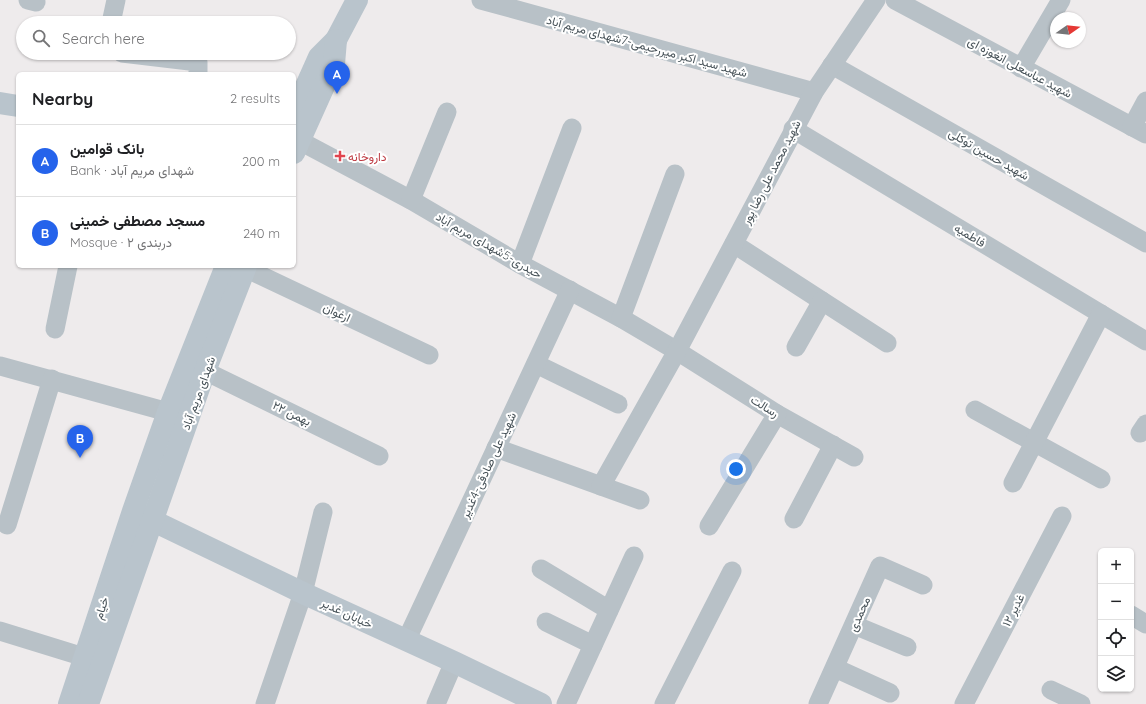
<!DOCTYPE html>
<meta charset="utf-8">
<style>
:root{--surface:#fff;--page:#f2f2f2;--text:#202124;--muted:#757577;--line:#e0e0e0;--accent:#2563eb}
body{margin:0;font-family:Quicksand,Vazirmatn,sans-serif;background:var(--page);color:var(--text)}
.controls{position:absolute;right:12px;bottom:12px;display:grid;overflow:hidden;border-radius:6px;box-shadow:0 1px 3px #0004}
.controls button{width:36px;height:36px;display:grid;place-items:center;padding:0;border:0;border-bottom:1px solid var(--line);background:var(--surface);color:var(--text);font:20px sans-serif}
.compass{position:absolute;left:1050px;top:12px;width:36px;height:36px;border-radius:50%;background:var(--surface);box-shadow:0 1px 3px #0004;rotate:76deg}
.you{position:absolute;left:736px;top:469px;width:14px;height:14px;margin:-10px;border:3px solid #fff;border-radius:50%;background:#1a73e8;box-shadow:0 0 0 6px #1a73e833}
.badge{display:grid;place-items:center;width:26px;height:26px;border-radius:50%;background:var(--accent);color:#fff;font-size:13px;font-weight:700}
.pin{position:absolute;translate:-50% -33px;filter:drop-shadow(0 1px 2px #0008)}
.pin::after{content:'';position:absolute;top:21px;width:14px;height:12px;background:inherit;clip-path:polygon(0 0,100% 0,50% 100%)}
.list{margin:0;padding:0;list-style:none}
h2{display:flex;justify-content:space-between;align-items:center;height:52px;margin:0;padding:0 16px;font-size:17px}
h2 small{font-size:13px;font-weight:400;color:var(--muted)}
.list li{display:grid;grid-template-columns:26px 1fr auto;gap:12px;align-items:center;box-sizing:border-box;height:72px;padding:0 16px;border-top:1px solid var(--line)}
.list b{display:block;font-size:15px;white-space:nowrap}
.list p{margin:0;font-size:13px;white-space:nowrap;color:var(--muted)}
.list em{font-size:13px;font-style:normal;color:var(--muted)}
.icon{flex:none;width:22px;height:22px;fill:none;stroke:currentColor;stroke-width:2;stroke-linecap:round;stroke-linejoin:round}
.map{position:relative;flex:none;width:1146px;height:704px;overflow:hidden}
.search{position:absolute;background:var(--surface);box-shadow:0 1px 3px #0004;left:16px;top:16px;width:280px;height:44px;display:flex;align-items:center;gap:10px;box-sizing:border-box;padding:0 14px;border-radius:22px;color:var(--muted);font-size:15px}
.panel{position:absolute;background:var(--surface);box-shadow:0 1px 3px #0004;left:16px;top:72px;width:280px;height:196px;border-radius:6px}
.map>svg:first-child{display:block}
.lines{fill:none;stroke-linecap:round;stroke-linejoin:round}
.minor{stroke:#b8c1c7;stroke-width:19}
.secondary{stroke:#b9c4cc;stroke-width:22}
.health-dot{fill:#e0444e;stroke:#fff;stroke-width:1.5}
.labels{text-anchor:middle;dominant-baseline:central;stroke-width:4;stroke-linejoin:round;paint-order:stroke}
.street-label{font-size:12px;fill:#465157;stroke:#fff}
.health-label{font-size:12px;fill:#be3a42;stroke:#fff;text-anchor:start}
</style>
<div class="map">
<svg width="1146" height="704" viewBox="0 0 1146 704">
<rect width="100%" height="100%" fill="#eeebec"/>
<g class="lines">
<g class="minor">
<polyline points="28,0 36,2"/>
<polyline points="481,0 814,92"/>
<polyline points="895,0 1146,134"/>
<polyline points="111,23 116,0"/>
<polyline points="122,53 198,62 198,74"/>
<polyline points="832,65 1146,243"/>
<polyline points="1021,68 1061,0"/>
<polyline points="1132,127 1146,101"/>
<polyline points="793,129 1146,341"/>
<polyline points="300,141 411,200 520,264 621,318 677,351 777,414 854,457"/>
<polyline points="411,200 447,112"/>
<polyline points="734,244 887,343"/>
<polyline points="520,264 572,128"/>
<polyline points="245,268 429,355"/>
<polyline points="621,318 675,174"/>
<polyline points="55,329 68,266"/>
<polyline points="796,347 822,301"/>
<polyline points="536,364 618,404"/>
<polyline points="0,366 168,412"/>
<polyline points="205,371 379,456"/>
<polyline points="975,410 1101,479"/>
<polyline points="1140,433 1146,424"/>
<polyline points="496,448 640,500"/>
<polyline points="1013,483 1101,314"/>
<polyline points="601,486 677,351 814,92 876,0"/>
<polyline points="794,519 833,445"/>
<polyline points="7,525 52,379"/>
<polyline points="709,526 777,414"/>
<polyline points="541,569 609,610"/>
<polyline points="1131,615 1146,624"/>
<polyline points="546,622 593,645"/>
<polyline points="854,625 907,647"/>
<polyline points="0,631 84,657"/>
<polyline points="406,641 570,290"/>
<polyline points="835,668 890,693"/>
<polyline points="1051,690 1081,704"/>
<polyline points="265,704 303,593 323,512"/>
<polyline points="436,704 454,662"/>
<polyline points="566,704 634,556"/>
<polyline points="664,704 732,571"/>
<polyline points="818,704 880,566 923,585"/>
<polyline points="964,704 1062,516"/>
</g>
<g class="secondary">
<polyline points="0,103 18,106"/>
<polyline points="294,113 319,57 336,40 357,0"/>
<polyline points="294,153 334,64 336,40"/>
<polyline points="139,514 303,593 454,662 541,704"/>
<polyline points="69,704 133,511 168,412 226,266"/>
<polyline points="88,704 205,371 246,266"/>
</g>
</g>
<path class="health-dot" d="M338 150h4v4h4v4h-4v4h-4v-4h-4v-4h4z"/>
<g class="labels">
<g class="street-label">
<text transform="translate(647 46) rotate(15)">شهید سید اکبر میررحیمی-7شهدای مریم آباد</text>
<text transform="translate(1020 67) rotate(28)">شهید عباسعلی انغوزه ای</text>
<text transform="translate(989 154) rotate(30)">شهید حسین توکلی</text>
<text transform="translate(771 172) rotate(-63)">شهید محمد علی رضا پور</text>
<text transform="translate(970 235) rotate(31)">فاطمیه</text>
<text transform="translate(489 245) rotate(30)">حیدری-5شهدای مریم آباد</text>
<text transform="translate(337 312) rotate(25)">ارغوان</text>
<text transform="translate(198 393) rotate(-70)">شهدای مریم آباد</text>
<text transform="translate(765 406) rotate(32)">رسالت</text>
<text transform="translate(292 413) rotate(26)">۲۲ بهمن</text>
<text transform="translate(488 465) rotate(-65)">شهید علی صادقی-4غدیر</text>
<text transform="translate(101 608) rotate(-72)">خیام</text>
<text transform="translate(1013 610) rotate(-63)">غدیر ۱۲</text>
<text transform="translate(347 613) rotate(25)">خیابان غدیر</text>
<text transform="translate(859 614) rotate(-66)">محمدی</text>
</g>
<g class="health-label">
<text x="348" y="156">داروخانه</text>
</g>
</g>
</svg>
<div class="controls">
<button>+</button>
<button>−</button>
<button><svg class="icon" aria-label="locate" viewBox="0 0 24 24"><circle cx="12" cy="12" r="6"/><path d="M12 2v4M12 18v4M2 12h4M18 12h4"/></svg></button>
<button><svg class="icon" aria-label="layers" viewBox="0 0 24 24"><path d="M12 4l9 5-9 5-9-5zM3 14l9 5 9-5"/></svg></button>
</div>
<svg class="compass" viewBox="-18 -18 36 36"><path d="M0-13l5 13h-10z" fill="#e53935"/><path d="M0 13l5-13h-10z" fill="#757577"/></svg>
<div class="you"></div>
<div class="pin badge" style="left:337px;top:94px">A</div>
<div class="pin badge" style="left:80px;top:458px">B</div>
<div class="search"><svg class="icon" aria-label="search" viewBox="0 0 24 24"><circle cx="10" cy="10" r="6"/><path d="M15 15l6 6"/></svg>Search here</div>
<section class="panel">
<h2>Nearby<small>2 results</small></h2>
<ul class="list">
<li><span class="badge">A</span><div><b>بانک قوامین</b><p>Bank · شهدای مریم آباد</p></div><em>200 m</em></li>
<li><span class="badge">B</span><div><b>مسجد مصطفی خمینی</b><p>Mosque · دربندی ۲</p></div><em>240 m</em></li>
</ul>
</section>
</div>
